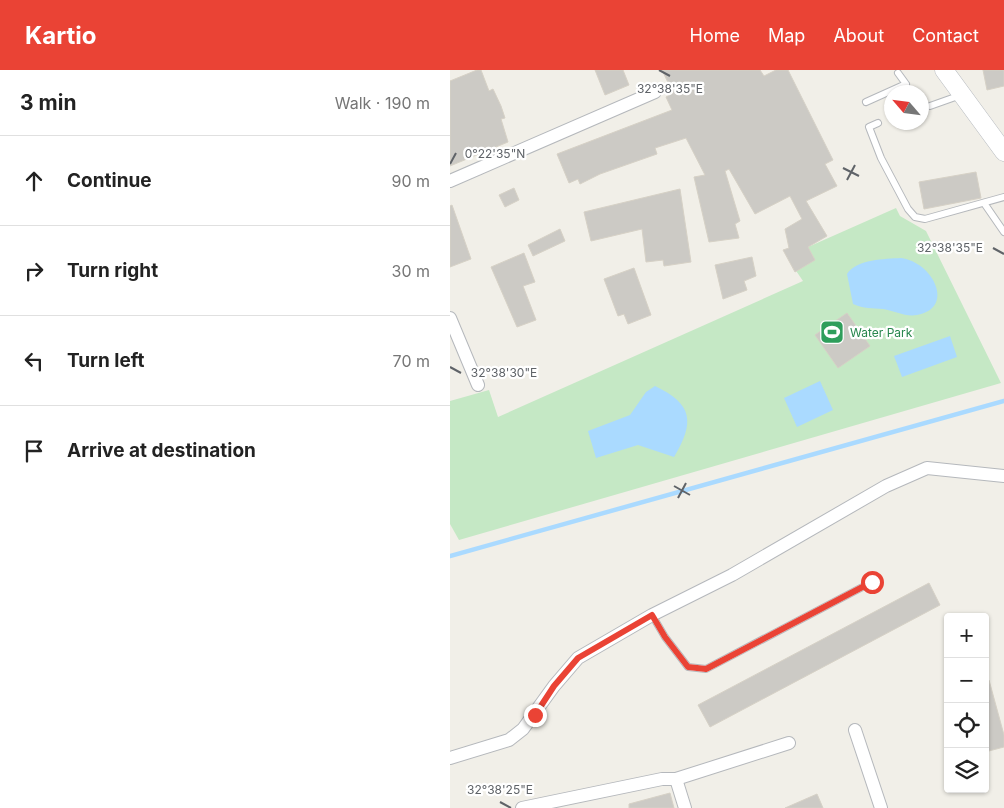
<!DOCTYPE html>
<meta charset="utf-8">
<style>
:root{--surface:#fff;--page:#f2f2f2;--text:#222;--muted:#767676;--line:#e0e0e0;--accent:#ea4335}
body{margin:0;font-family:Inter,sans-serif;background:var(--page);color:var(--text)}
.controls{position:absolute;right:15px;bottom:15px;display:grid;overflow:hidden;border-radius:5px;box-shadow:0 1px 4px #0004}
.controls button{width:45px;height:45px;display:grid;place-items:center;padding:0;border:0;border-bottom:1px solid var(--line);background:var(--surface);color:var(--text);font:25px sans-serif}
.compass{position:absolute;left:434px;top:15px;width:45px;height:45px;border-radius:50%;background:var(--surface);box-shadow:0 1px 4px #0004;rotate:298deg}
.stop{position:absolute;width:15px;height:15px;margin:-11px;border:4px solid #ea4335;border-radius:50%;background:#fff}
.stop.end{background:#ea4335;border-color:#fff;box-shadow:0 1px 5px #0008}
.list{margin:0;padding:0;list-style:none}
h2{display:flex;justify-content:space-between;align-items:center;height:65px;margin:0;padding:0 20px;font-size:21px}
h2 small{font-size:16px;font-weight:400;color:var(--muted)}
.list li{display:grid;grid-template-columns:32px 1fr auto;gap:15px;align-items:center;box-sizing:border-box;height:90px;padding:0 20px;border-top:1px solid var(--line)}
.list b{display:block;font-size:19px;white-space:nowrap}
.list em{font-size:16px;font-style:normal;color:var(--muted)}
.icon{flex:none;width:28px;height:28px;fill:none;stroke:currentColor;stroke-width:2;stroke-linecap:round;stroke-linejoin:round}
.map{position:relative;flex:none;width:554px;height:738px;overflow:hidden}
header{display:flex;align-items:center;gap:30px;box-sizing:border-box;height:70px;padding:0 25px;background:var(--accent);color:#fff}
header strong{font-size:24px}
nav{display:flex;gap:28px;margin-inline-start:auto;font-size:18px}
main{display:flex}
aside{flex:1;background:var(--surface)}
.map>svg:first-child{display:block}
.green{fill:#c5e8c5}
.water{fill:#aadaff}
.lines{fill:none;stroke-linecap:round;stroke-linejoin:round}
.stream{stroke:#aadaff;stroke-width:4.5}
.building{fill:#cccac5;stroke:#d6d1c6}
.lane-casing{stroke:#b5b8bc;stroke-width:8}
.street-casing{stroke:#b5b8bc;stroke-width:14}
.secondary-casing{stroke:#b6babf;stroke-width:19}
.lane{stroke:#fff;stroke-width:6}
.street{stroke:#fff;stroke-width:12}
.secondary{stroke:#fff;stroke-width:18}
.route{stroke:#ea4335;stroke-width:6}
.ticks{fill:none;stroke:#5f6368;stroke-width:2}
.labels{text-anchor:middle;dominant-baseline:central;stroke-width:4.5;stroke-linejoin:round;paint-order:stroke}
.leisure-label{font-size:12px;fill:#27864d;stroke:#fff;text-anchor:start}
.ticks-label{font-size:12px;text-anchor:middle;fill:#5f6368;stroke:#fff;stroke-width:4.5;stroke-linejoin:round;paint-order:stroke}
</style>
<header>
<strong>Kartio</strong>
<nav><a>Home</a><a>Map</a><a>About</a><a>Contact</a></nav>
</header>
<main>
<aside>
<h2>3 min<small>Walk · 190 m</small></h2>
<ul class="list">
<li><svg class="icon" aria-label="ahead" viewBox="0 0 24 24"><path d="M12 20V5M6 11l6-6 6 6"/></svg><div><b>Continue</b></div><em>90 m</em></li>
<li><svg class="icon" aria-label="right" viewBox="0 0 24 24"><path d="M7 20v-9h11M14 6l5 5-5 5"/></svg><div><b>Turn right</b></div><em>30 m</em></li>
<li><svg class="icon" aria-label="left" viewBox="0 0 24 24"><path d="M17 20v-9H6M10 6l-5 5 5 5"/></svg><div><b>Turn left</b></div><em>70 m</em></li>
<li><svg class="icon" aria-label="arrive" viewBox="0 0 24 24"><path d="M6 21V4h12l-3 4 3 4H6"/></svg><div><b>Arrive at destination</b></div></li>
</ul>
</aside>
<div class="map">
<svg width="554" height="738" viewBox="0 0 554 738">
<rect width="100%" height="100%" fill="#f1efe8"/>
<polygon class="green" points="446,138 450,146 476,161 551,313 9,470 0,454 0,331 39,320 48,347 353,211 338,189 358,177"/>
<g class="water">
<path d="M451 188C483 192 506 238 467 245 455 247 445 241 433 239 422 238 414 239 403 234L397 204C407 189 435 189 451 188Z"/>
<polygon points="500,266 507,287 452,307 444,286"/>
<polygon points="370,311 383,340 347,357 334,328"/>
<path d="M205 316C243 334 245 352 224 387L188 375 146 388 138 361 180 345 196 322Z"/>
</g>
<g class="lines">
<polyline class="stream" points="0,486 554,331"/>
</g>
<g class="building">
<polygon points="27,0 31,0 39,21 43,19 51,36 55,48 51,49 58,72 0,96 0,11"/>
<polygon points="145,0 173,0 179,15 155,25"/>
<polygon points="212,0 310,0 314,6 326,0 338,0 383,90 375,94 387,116 356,131 377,166 358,177 365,190 345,202 333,180 339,178 335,159 352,149 340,126 305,144 279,99 275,101 290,151 285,154 289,168 259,172 244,107 255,105 236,68 205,78 207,84 150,104 130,114 128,109 119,113 107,84 222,40 216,27 223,23"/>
<polygon points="533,0 554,0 554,16 537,20"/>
<polygon points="526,102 531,128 474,139 469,112"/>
<polygon points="64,118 69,130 55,137 49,125"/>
<polygon points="230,119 241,192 214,196 213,190 196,192 192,159 141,171 134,142"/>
<polygon points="2,135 21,189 0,197 0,136"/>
<polygon points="110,159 115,171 83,186 78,175"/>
<polygon points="74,183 85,212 73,216 86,250 67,257 41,197"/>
<polygon points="302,187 306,206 294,211 297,220 273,229 265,195"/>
<polygon points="184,198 201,245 178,254 174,244 168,246 154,209"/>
<polygon points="397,243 420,276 388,298 365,265"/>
<polygon points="479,513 490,535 260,657 248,635"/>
<polygon points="539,610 554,665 554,677 535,682 535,611"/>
<polygon points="220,723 224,738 179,738 179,734"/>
<polygon points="367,724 373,738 335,738"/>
</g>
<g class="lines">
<g class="lane-casing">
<g id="lane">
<polyline points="416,32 456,14 448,3"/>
<polyline points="480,36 511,25"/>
<polyline points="428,53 419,57 431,88 458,139 465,147 475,149 554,127"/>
<polyline points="534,133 554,162"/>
<polyline points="202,545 215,567 238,597 256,599 422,512"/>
</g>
</g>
<g class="street-casing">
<g id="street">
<polyline points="0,111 205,22"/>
<polyline points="0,248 28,315"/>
<polyline points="405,660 431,738"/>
<polyline points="0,688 59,670 73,659 104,616 128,588 202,545 282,505 436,416 477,398 554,406"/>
<polyline points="226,709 235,738"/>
<polyline points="72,738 212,709 226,709 339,673"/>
</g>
</g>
<g class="secondary-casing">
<polyline id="secondary" points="494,0 554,82"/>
</g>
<use href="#lane" class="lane"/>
<use href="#street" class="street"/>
<use href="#secondary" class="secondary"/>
</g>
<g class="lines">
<polyline class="route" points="85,645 104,616 128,588 202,545 215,567 238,597 256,599 422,512"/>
</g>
<path class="ticks" d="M209 0 220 6M0 94 6 83M393 98 409 106M397 110 405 95M543 178 554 184M0 297 11 303M224 416 240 425M228 428 236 413M50 732 61 738"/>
<defs>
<g id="stadium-square" transform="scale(1.25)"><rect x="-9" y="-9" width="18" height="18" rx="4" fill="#2e9e5b" stroke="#fff"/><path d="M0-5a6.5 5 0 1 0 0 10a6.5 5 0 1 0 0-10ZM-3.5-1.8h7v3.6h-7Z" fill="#fff"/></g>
</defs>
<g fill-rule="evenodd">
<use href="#stadium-square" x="382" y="262"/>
</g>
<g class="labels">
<g class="leisure-label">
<text x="400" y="262">Water Park</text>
</g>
</g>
<g class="ticks-label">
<text x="220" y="23">32°38'35"E</text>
<text x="45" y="88">0°22'35"N</text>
<text x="500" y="182">32°38'35"E</text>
<text x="54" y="307">32°38'30"E</text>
<text x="50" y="724">32°38'25"E</text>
</g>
</svg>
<div class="controls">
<button>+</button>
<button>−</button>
<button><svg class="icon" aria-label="locate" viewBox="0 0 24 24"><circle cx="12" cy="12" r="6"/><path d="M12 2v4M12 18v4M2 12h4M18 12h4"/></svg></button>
<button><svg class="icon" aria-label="layers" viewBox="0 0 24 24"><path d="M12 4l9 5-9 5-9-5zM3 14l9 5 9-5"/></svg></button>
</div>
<svg class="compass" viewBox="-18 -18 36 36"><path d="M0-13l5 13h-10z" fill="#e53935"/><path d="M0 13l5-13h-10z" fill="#767676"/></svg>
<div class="stop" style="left:422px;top:512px"></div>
<div class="stop end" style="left:85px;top:645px"></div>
</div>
</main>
